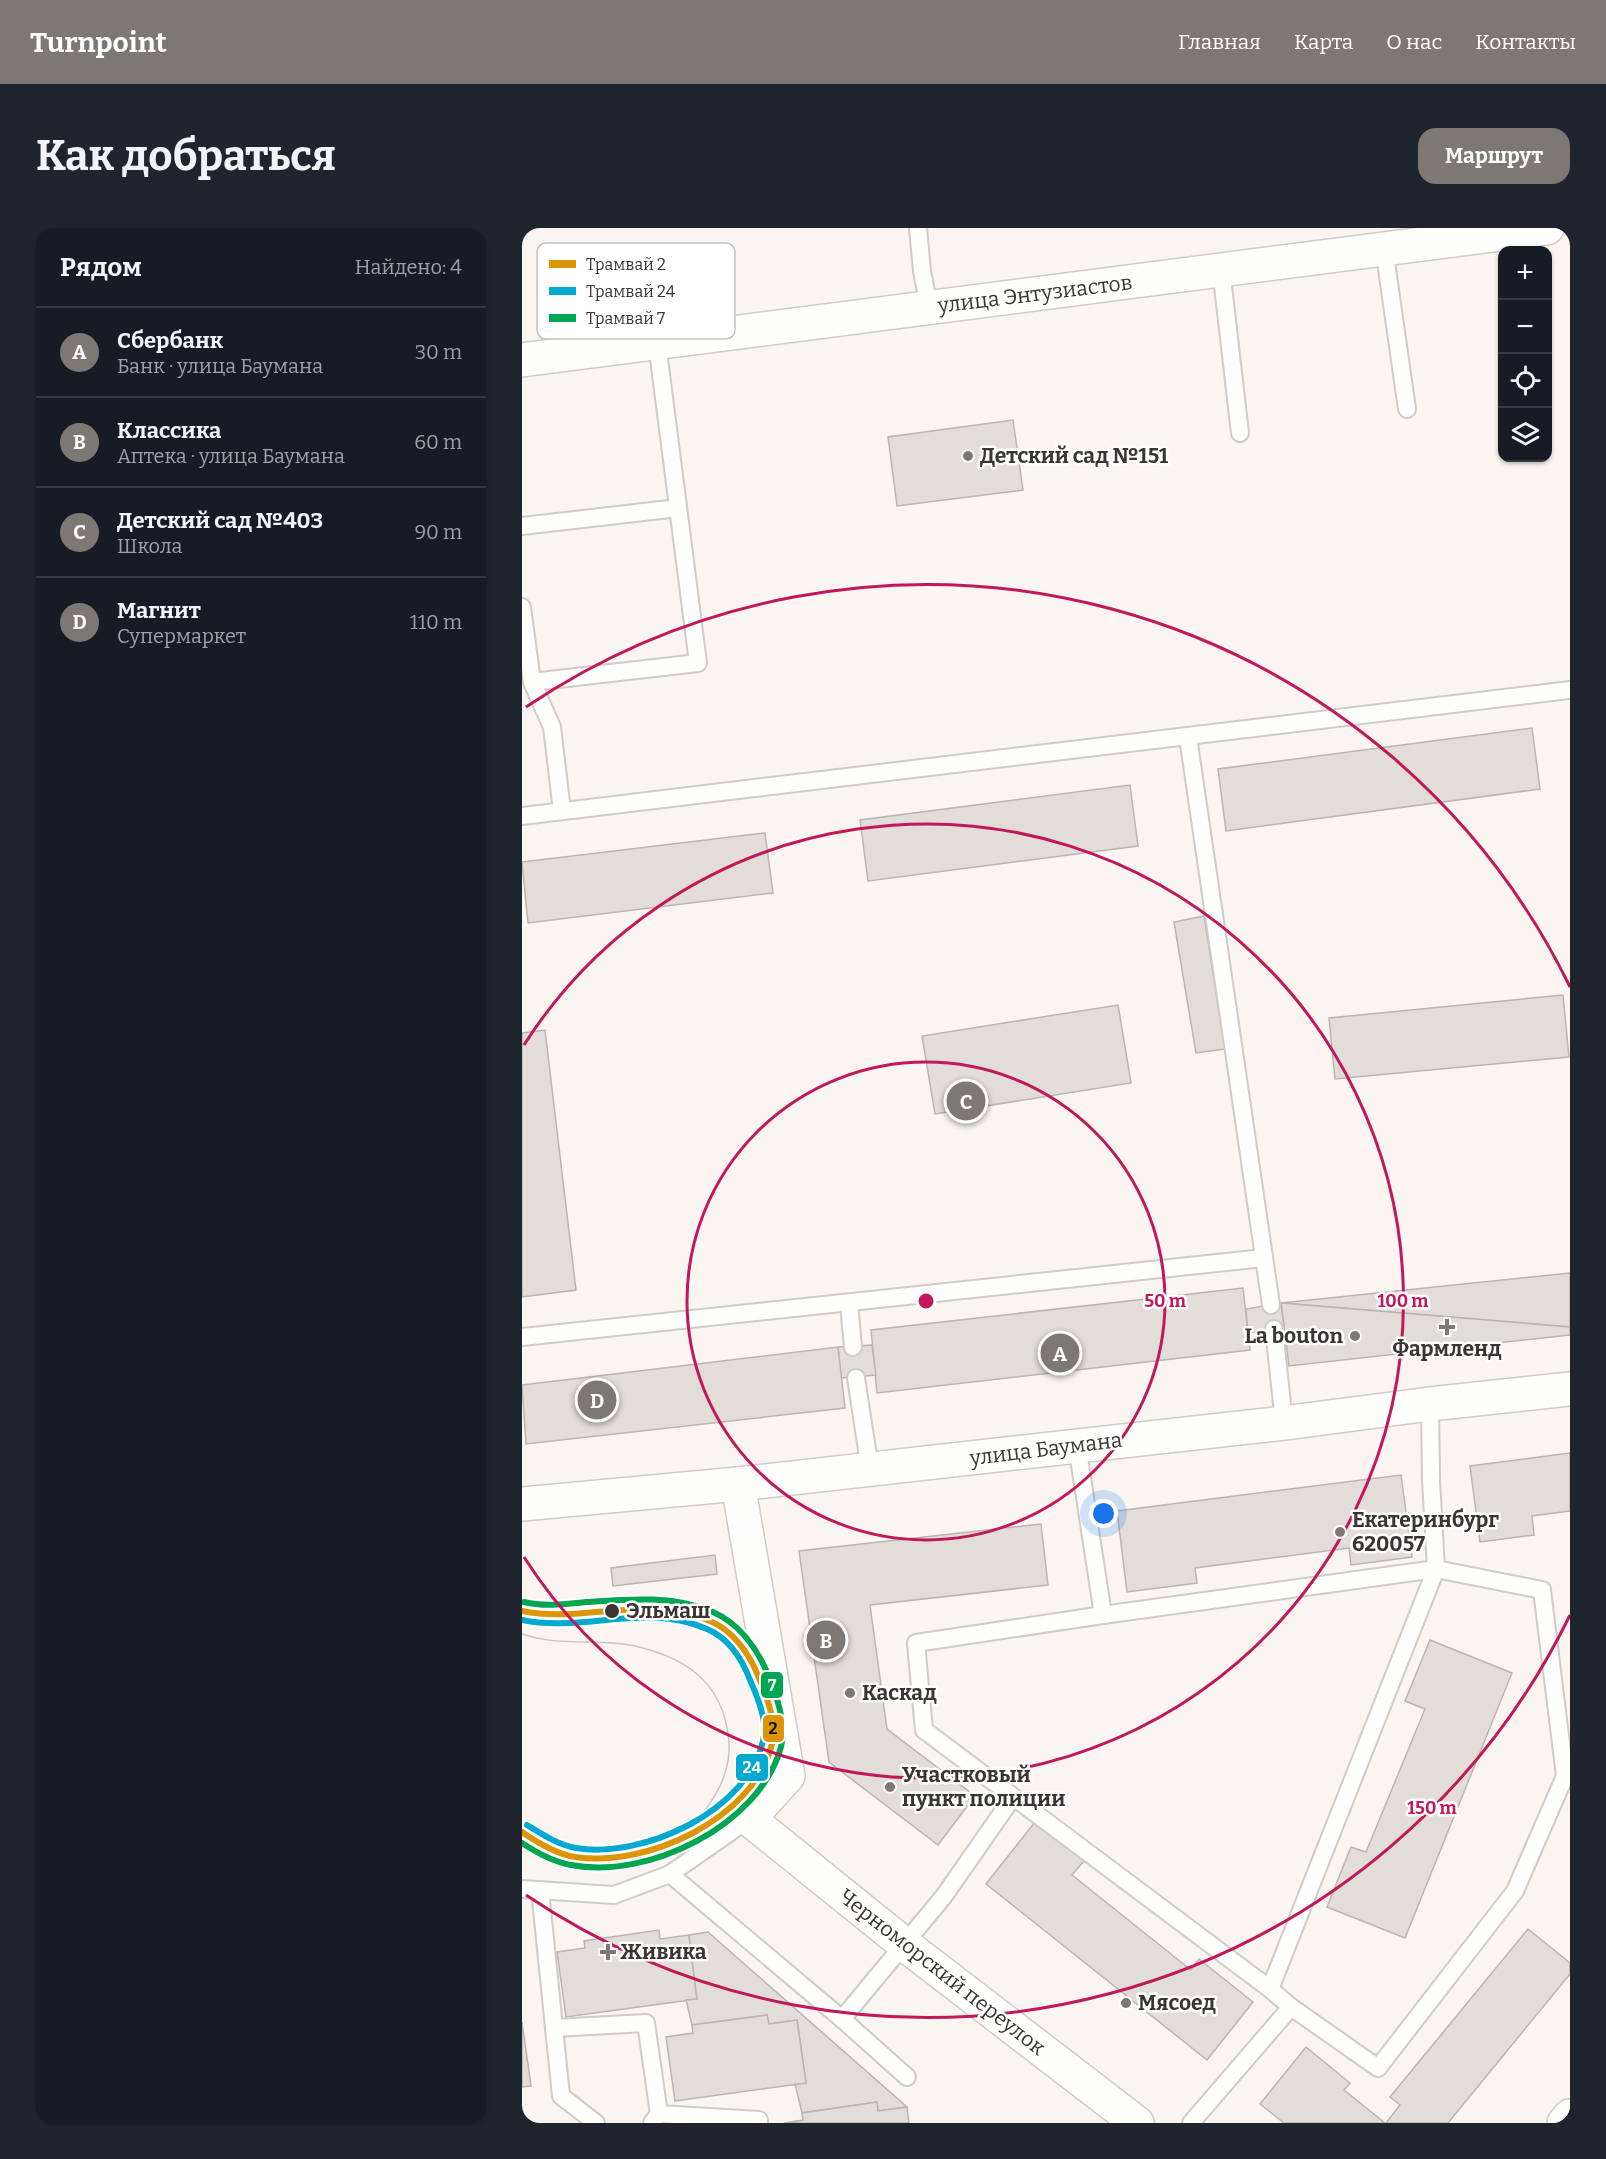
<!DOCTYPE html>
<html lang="ru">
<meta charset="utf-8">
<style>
:root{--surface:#171b24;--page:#20242c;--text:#f1f3f6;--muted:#9ea1a6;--line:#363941;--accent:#7e7874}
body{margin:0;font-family:Bitter,serif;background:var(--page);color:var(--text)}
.controls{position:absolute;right:18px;top:18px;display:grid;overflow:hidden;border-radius:12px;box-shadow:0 2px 4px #0004}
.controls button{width:54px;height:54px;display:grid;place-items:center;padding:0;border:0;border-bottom:2px solid var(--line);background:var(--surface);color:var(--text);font:30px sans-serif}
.you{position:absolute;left:582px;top:1286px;width:21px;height:21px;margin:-15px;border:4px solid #fff;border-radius:50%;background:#1a73e8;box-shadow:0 0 0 9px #1a73e833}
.badge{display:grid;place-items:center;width:39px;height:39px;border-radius:50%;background:var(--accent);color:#fff;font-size:20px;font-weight:700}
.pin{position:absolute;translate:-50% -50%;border:3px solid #fff;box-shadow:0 2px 6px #0006}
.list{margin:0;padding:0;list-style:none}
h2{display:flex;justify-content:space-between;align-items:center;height:78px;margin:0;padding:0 24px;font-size:26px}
h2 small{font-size:20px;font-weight:400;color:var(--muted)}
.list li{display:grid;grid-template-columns:39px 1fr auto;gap:18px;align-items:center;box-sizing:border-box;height:90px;padding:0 24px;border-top:2px solid var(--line)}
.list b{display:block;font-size:22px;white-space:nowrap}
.list p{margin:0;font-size:20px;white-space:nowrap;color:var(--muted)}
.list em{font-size:20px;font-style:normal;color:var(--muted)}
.icon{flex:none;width:33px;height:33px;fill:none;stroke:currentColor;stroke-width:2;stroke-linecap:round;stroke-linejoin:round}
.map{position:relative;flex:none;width:1048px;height:1895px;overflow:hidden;border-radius:18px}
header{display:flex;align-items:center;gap:36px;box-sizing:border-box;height:84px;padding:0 30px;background:var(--accent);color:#fff}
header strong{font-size:28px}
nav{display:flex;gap:33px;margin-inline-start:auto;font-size:21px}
.intro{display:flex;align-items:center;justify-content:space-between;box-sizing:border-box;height:144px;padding:0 36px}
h1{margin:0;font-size:42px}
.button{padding:15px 27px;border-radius:18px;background:var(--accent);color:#fff;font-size:21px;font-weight:700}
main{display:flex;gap:36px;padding:0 36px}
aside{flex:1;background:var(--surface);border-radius:18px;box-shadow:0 2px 4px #0004}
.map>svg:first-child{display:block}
.building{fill:#e2ddd9;stroke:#bab5b1;stroke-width:1.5}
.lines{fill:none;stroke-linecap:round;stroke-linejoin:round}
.lane-casing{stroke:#d0cbc7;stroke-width:20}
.street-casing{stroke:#d0cbc7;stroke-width:36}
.secondary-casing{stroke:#d0cbc7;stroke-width:36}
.lane{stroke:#fefefd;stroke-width:16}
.street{stroke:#fefefd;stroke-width:33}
.secondary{stroke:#fefefd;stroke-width:33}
.tram{stroke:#c7c5c4;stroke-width:1.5}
.tram-1-casing{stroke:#fff;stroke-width:10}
.tram-2-casing{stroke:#fff;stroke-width:10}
.tram-3-casing{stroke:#fff;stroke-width:10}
.tram-1{stroke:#db9507;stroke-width:6}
.tram-2{stroke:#00a9ce;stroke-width:6}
.tram-3{stroke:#00a651;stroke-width:6}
.ring{fill:none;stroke:#c2185b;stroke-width:3}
.poi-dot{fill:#7e7874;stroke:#fff;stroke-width:2}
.stop-dot{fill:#3b3430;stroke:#fff;stroke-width:2}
.labels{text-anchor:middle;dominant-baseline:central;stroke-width:5;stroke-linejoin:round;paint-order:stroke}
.street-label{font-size:21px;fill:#3b3430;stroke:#fff}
.poi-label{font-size:21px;font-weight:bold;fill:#3b3430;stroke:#fff;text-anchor:start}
.stop-label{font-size:21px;font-weight:bold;fill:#3b3430;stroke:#fff;text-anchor:start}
.key{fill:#fff;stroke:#c4c2c1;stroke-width:1.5}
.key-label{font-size:16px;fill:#3b3430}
.centre{fill:#c2185b;stroke:#fff;stroke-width:3}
.ring-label{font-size:18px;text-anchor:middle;font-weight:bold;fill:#c2185b;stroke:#fff;stroke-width:5;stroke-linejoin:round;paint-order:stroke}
.line-badge{stroke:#fff;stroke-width:2}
.badge-label{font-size:16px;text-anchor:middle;font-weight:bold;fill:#fff}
.pale-badge-label{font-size:16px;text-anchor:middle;font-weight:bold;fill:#111}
</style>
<header>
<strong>Turnpoint</strong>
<nav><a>Главная</a><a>Карта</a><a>О нас</a><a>Контакты</a></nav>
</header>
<div class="intro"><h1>Как добраться</h1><a class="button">Маршрут</a></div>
<main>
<aside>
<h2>Рядом<small>Найдено: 4</small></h2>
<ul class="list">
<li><span class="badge">A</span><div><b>Сбербанк</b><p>Банк · улица Баумана</p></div><em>30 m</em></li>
<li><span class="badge">B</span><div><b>Классика</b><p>Аптека · улица Баумана</p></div><em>60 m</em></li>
<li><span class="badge">C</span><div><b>Детский сад №403</b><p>Школа</p></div><em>90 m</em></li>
<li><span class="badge">D</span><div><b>Магнит</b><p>Супермаркет</p></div><em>110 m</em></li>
</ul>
</aside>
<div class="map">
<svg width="1048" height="1895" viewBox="0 0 1048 1895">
<rect width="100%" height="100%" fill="#faf5f1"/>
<g class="building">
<polygon points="491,192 501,262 375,278 366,209"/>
<polygon points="1010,500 1018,561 704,603 696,541"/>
<polygon points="608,557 616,618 346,653 338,592"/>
<polygon points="243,605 251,665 6,695 0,634"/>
<polygon points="682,688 703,821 674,825 652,694"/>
<polygon points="1041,767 1047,829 813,851 807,790"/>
<polygon points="596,777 609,855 413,886 400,808"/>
<polygon points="23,802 54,1062 0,1069 0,805"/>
<polygon points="1048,1045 1048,1099 759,1075"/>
<polygon points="721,1060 728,1122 355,1165 349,1102"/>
<polygon points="759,1075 1048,1099 1048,1107 767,1138"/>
<polygon points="759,1075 762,1100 726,1105 724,1081"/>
<polygon points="350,1117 354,1147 319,1150 316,1119"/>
<polygon points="316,1119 323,1180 4,1216 0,1157"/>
<polygon points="1048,1225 1048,1283 1010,1288 1012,1307 958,1314 948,1238"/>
<polygon points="879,1247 890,1329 829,1337 827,1320 673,1340 675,1355 605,1364 595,1283"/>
<polygon points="519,1296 526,1357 348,1377 365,1501 453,1568 416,1617 307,1534 277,1323"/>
<polygon points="193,1327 195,1346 91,1358 89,1340"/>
<polygon points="908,1412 990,1445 883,1710 805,1679 829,1619 844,1624 903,1481 883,1473"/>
<polygon points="513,1594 562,1633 550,1647 669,1742 677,1731 731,1774 685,1832 464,1656"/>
<polygon points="1006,1701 1048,1735 1048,1746 926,1895 864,1895 878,1877 868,1869"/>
<polygon points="137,1702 138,1711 167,1707 175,1771 44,1789 35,1724 63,1720 62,1713"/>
<polygon points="186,1704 385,1879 356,1883 355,1874 280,1885 273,1856 284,1855 275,1792 247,1796 245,1787 170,1797 164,1772 175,1771 167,1707"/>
<polygon points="245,1787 247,1796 275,1792 284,1855 153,1873 144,1809 171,1805 170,1797"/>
<polygon points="0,1794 9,1858 0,1859"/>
<polygon points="784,1819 828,1855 822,1862 863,1895 762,1895 738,1876"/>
<polygon points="355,1874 356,1883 385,1879 387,1895 262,1895 281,1892 280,1885"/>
</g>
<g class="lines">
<g class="lane-casing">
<g id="lane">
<polyline points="396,0 400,43 407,79"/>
<polyline points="862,20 885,181"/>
<polyline points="699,41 718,205"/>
<polyline points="0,298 156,280"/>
<polyline points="0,379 10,454 30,499 40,583"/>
<polyline points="10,454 176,435 135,115"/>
<polyline points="666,509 749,1077"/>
<polyline points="0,588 1048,462"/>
<polyline points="327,1075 331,1119"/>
<polyline points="752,1101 762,1195"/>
<polyline points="0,1109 742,1030"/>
<polyline points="334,1150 348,1241"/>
<polyline points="555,1217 581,1387"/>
<polygon points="914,1341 1020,1362 1043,1548 993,1663 856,1840 769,1779 748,1761 402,1502 394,1415 581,1387"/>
<polyline points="148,1646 320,1791 385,1849"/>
<polyline points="0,1661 92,1667 148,1646 227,1591"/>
<polyline points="18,1662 39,1868 74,1895"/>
<polyline points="748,1761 914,1341 909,1252 908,1176"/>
<polyline points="320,1791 422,1668 491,1569"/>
<polyline points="32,1800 124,1795 137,1886"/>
<polyline points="130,1895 137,1886 237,1892 237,1895"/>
<polyline points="669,1895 769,1779"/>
</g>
</g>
<g class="street-casing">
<g id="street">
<polyline points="216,1256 266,1548 227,1591 382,1716 615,1895"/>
<polyline points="0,1276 216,1256 762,1195 908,1176 1048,1161"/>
</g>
</g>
<g class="secondary-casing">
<g id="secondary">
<polyline points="0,132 1025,0"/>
<polyline points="1042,1895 1048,1888"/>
</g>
</g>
<use href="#lane" class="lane"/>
<use href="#street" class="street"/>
<use href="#secondary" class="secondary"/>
<path class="tram" d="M0 1406C36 1419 76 1410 113 1418 156 1428 191 1447 203 1491 208 1510 209 1526 203 1545 196 1570 174 1593 158 1613"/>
<g class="tram-1-casing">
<path id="tram-1" d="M0 1383C62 1396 127 1365 188 1393 212 1403 228 1427 237 1450 245 1469 255 1495 250 1516 232 1591 124 1640 53 1629 34 1626 16 1615 0 1604"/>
</g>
<g class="tram-2-casing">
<path id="tram-2" d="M0 1392C60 1405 125 1374 185 1401 206 1410 220 1431 228 1452 236 1470 246 1494 241 1513 225 1584 120 1631 54 1620 36 1617 20 1606 5 1597"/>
</g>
<g class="tram-3-casing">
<path id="tram-3" d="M0 1615C15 1625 31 1634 49 1637 126 1652 238 1597 259 1519 265 1495 254 1466 245 1444 234 1419 216 1395 191 1384 152 1367 107 1371 65 1374 44 1376 23 1379 2 1374"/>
</g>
<use href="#tram-1" class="tram-1"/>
<use href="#tram-2" class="tram-2"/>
<use href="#tram-3" class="tram-3"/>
</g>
<g class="ring">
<circle cx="404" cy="1073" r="239"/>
<path d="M2 817A477 477 0 1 1 2 1329"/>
<path d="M1048 1387A716 716 0 0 1 4 1667M4 479A716 716 0 0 1 1048 759"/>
</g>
<g class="poi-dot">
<circle cx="446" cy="228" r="6"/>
<path d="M922 1090h6v6h6v6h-6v6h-6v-6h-6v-6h6z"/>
<circle cx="833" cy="1108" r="6"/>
<circle cx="818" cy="1304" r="6"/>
<circle cx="328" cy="1465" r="6"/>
<circle cx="368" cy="1559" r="6"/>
<path d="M83 1715h6v6h6v6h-6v6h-6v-6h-6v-6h6z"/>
<circle cx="604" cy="1775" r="6"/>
</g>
<circle class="stop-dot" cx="90" cy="1383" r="8"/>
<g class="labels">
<g class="street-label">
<text transform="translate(513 66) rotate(-7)">улица Энтузиастов</text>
<text transform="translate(524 1221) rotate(-7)">улица Баумана</text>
<text transform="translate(420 1744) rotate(38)">Черноморский переулок</text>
</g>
<g class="poi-label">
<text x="458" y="228">Детский сад №151</text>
<text x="821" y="1108" text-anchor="end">La bouton</text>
<text x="925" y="1121" text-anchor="middle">Фармленд</text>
<text x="830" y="1292">Екатеринбург<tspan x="830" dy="24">620057</tspan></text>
<text x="340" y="1465">Каскад</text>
<text x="380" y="1547">Участковый<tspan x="380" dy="24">пункт полиции</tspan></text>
<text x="98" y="1724">Живика</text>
<text x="616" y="1775">Мясоед</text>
</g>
<g class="stop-label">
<text x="104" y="1383">Эльмаш</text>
</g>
</g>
<rect x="15" y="15" width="198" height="96" rx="9" class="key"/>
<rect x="27" y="32" width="27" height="8" fill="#db9507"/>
<rect x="27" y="59" width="27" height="8" fill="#00a9ce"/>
<rect x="27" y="86" width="27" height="8" fill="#00a651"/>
<g class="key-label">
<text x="64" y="42">Трамвай 2</text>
<text x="64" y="69">Трамвай 24</text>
<text x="64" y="96">Трамвай 7</text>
</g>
<circle cx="404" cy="1073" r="9" class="centre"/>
<g class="ring-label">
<text x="643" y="1079">50 m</text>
<text x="881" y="1079">100 m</text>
<text x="910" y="1586">150 m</text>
</g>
<g class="line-badge">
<rect x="238" y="1443" width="24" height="28" rx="6" fill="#00a651"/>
<rect x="240" y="1486" width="23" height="29" rx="6" fill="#db9507"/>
<rect x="213" y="1525" width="34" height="29" rx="6" fill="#00a9ce"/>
</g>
<g class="badge-label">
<text x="250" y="1463">7</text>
<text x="230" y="1545">24</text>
</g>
<g class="pale-badge-label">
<text x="251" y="1506">2</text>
</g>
</svg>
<div class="controls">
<button>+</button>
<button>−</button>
<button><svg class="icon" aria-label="locate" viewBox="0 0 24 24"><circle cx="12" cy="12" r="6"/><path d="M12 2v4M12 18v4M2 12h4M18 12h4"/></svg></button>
<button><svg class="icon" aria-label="layers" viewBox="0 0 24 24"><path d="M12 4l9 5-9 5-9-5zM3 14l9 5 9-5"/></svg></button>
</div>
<div class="you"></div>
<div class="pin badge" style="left:538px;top:1125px">A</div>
<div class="pin badge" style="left:304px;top:1412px">B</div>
<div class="pin badge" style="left:444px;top:873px">C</div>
<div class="pin badge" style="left:75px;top:1172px">D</div>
</div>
</main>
